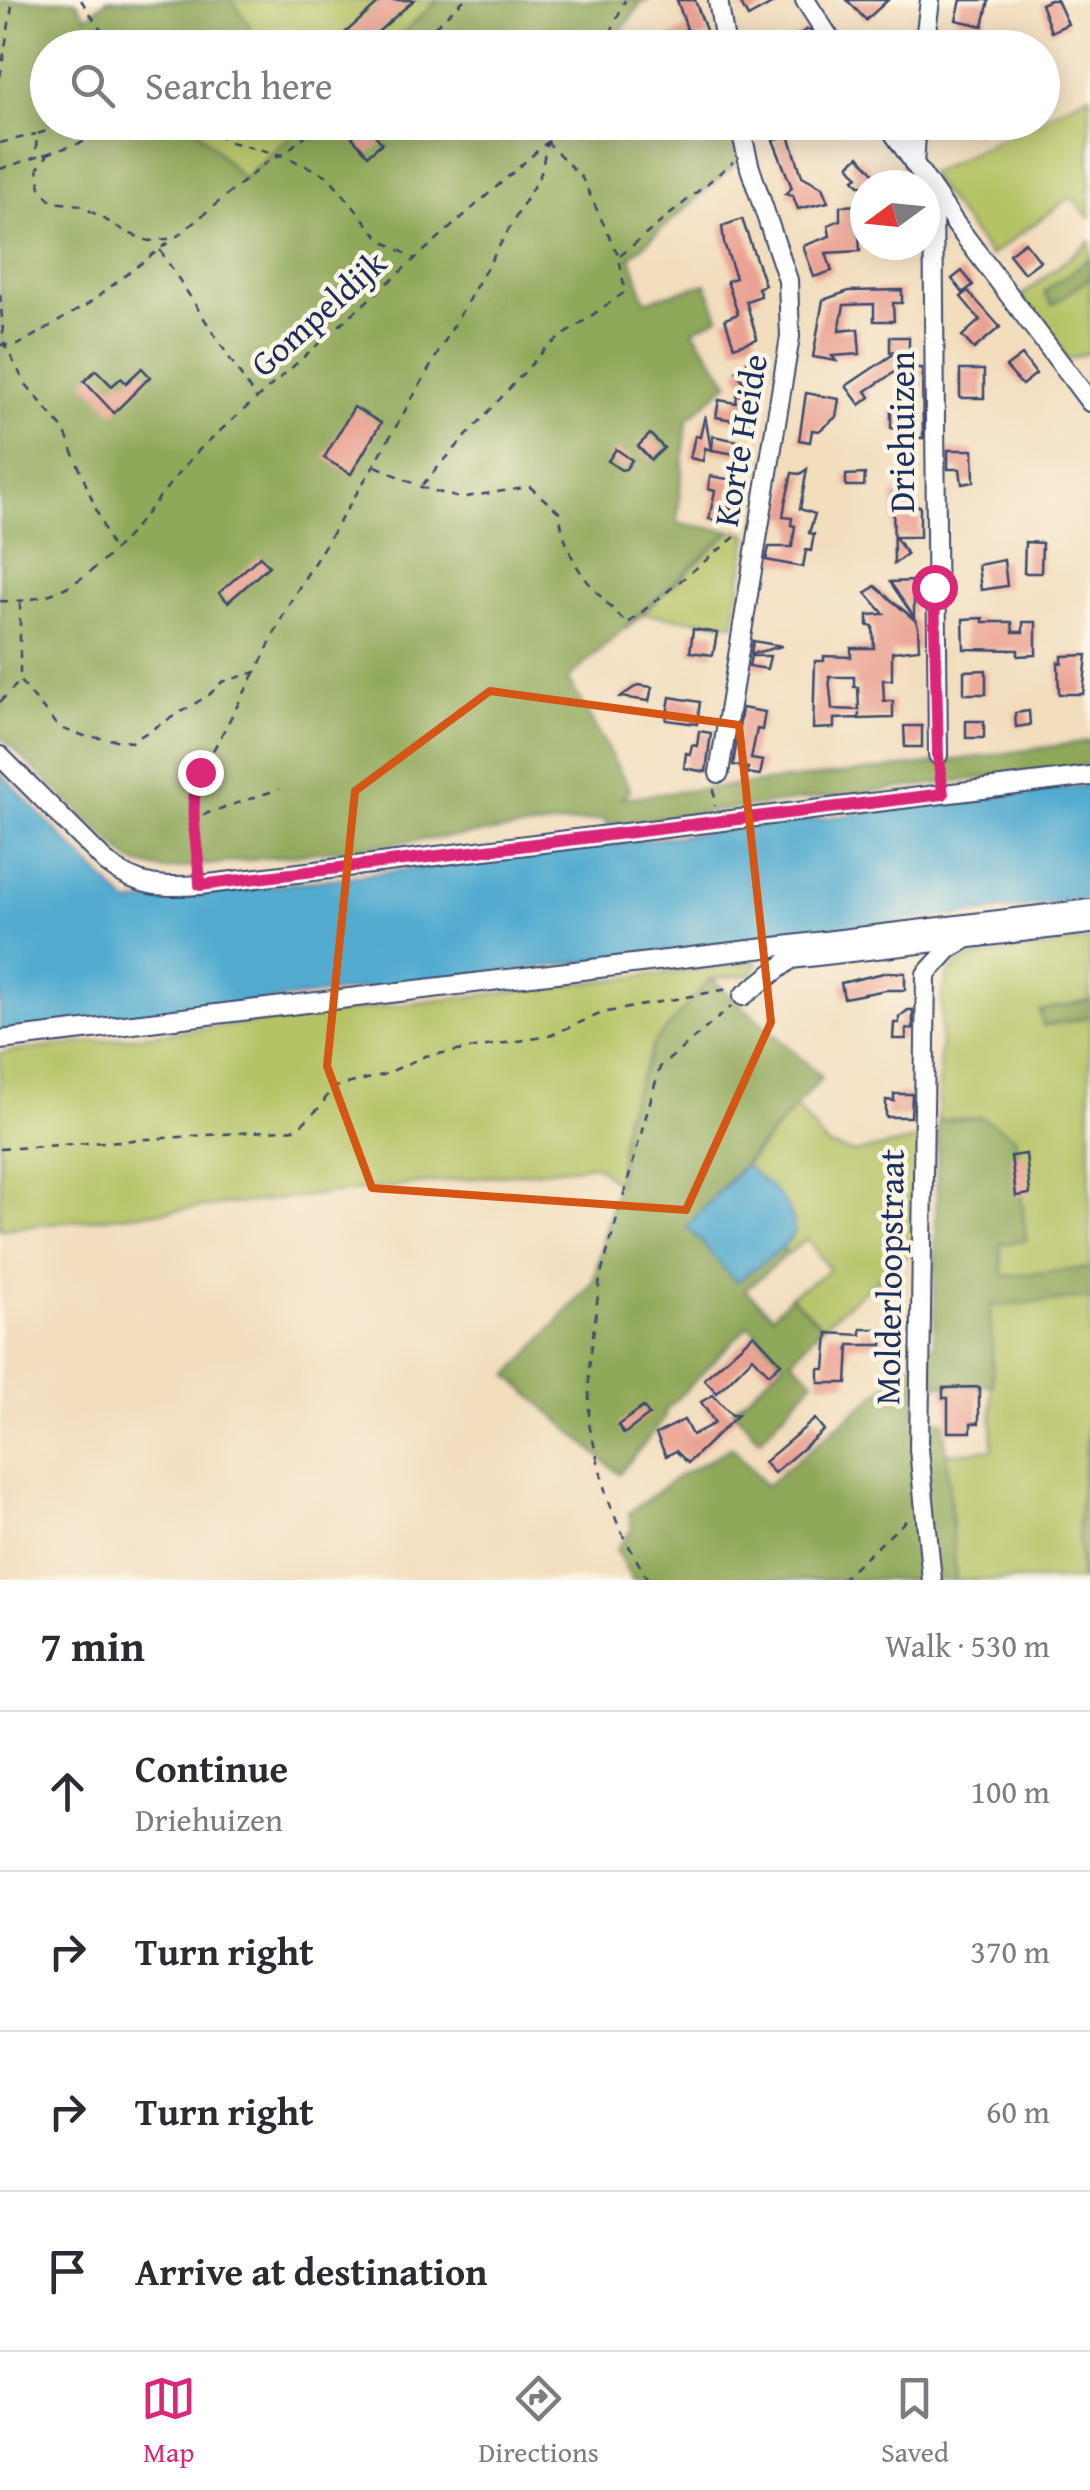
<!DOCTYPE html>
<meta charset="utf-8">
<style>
:root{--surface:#fff;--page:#f2f2f3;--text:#2b2b33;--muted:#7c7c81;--line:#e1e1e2;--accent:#db2777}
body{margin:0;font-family:"Gentium Book Plus",serif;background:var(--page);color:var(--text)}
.compass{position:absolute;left:850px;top:170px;width:90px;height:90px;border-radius:50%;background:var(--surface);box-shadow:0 5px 25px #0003;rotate:255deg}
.stop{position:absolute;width:30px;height:30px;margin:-22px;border:8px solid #db2777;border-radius:50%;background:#fff}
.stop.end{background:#db2777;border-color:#fff;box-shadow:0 2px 10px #0008}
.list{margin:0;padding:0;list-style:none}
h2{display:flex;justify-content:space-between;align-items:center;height:130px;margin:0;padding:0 40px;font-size:42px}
h2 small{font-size:32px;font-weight:400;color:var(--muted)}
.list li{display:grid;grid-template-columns:65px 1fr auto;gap:30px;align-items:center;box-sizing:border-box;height:160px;padding:0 40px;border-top:2px solid var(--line)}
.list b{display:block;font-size:38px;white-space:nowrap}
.list p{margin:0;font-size:32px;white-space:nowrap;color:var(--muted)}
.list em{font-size:32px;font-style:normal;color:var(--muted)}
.icon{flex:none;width:55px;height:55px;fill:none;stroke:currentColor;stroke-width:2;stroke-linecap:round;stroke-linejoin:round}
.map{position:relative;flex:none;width:1090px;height:1580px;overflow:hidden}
.search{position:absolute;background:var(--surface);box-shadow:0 5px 25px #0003;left:30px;right:30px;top:30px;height:110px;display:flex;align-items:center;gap:25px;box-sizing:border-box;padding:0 35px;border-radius:55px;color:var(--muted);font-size:38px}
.sheet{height:770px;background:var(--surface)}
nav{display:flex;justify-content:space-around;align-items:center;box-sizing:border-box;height:140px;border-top:2px solid var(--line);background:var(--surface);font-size:28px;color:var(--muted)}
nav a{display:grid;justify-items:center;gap:5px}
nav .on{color:var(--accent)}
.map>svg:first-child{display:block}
.green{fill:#b5c265;stroke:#687862;stroke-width:2.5}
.forest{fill:#90a85a;stroke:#566c5c;stroke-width:2.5}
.water{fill:#53acd0;stroke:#376e97;stroke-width:2.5}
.building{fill:#eaa293;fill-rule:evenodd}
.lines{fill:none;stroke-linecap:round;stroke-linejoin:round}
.minor-casing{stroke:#3b496c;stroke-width:22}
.path{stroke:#3b496c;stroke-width:2.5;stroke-dasharray:8 8;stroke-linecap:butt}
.minor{stroke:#fff;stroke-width:18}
.route{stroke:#db2777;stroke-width:12}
.marked{fill:none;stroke:#d45514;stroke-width:8;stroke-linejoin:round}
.labels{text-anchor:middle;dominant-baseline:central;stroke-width:9;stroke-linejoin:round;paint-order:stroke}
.street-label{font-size:35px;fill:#1b2f5e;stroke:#fcf5e5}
</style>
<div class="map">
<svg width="1090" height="1580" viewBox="0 0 1090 1580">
<rect width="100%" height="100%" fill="#fcf5e5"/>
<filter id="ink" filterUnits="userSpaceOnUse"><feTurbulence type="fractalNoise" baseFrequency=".01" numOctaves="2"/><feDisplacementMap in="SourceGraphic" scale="20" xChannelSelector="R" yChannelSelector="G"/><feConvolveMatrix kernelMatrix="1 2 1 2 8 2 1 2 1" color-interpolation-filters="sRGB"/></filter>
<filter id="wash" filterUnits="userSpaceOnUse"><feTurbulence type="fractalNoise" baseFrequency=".0048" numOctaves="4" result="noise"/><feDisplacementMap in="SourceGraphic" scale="40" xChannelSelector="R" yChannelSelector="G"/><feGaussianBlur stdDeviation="2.25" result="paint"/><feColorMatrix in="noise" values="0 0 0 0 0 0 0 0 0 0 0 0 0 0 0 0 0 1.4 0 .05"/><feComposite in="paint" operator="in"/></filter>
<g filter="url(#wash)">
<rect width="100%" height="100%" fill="#f2ddbd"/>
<g class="green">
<polygon points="232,0 439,0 387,47 228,48 251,28"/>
<polygon points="1090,94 1090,218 1071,197 990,256 928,174 1032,123 1042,122 1043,117"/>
<polygon points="191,123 305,123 243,179"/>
<polygon points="1090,241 1090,258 1044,292 1052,304 1090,278 1090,352 1068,360 1020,297"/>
<polygon points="731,531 748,534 734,624 643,614 626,629"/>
<polygon points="1090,940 1090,1000 1040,1011 1043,1026 1090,1017 1090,1268 1003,1277 1000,1244 1026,1240 981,1117 938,1121 942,994 949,973 964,959"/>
<polygon points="758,962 751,974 711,979 625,1115 617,1184 596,1165 0,1229 0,1053"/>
<polygon points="796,1107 828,1146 855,1153 920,1139 919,1245 822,1326 790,1296 830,1270 807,1239 787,1254 782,1248 795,1232 762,1181 745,1165"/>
<polygon points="1090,1298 1090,1402 1078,1527 1081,1580 956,1580 946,1454 993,1449 989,1306"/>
</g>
<g class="forest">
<polygon points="0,0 76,0 86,17 107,0 232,0 251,28 228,47 48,48 48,122 191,123 243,179 305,123 734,123 740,160 631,256 645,301 706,284 719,317 693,330 729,382 687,420 677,523 731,531 568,679 630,789 622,798 929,764 1090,741 1090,765 606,824 605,819 163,870 132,862 0,736"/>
<polygon points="439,0 650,0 642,2 610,47 387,47"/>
<polygon points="1090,258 1090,278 1052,305 1044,292"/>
<polygon points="711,978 822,1077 687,1226 736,1282 782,1248 787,1254 745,1290 773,1315 790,1296 822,1326 792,1360 814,1380 760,1440 733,1410 784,1363 749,1325 664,1412 666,1417 619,1474 509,1376 593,1282 617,1184 625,1115 654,1043"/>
<polygon points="1090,1000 1090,1017 1043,1026 1039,1011"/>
<polygon points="981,1117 1015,1137 1026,1240 1000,1244 1003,1276 1090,1268 1090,1298 990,1306 993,1385 916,1385 917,1421 944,1421 956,1580 632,1580 616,1550 632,1529 629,1513 677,1477 732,1447 766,1486 934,1346 938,1121"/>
<polygon points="1090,1402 1090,1580 1081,1580 1078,1527"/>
</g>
<g class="water">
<polygon points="0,773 128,904 1090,785 1090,899 0,1034"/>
<path d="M745 1165C767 1185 792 1200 795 1232L782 1248 736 1282 687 1226Z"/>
</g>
<g id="blocks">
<g class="building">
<polygon points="382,0 414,0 360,48 328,48"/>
<polygon points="677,0 695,0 708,36 675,48 641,48 687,29"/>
<polygon points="739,0 779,0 748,17"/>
<polygon points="847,0 888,0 866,20"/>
<polygon points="961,0 989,0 983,26 956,20"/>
<polygon points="1050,0 1057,0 1068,24 1051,32 1041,4"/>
<polygon points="806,30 810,30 821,48 798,48 792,39"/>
<polygon points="968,122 1000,122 974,135"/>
<polygon points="366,125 382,143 368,155 352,137"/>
<polygon points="789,135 802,176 822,187 828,202 798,209 793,196 785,194 792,188 773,140"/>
<polygon points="859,156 878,178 886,171 898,185 859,185 854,179 858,176 849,165"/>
<polygon points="865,205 865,219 858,219 860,251 826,253 832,271 814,277 803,246 830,236 828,225 840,220 840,206"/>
<polygon points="742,219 765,285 758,288 761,296 746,301 757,339 734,347 725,319 738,314 727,281 736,278 724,243 722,226"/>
<polygon points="1025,242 1040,261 1024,273 1009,254"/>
<polygon points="962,271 973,285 963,293 952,279"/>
<polygon points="902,290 902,303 893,303 894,321 874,321 874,304 844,305 839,331 858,329 860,354 832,356 836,361 813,357 823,300 849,291"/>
<polygon points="968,291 1000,327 974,349 962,336 980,320 961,297"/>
<polygon points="890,337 909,337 909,368 922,368 923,438 909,438 909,431 891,428 891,405 899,398 898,370 866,391 870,397 860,405 846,386 898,351 890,352"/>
<polygon points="1022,355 1036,374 1022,385 1006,367"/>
<polygon points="747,362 758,378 747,387 736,371"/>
<polygon points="142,368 150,377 114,413 84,381 96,370 112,386 121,378 126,383"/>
<rect x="960" y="370" width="24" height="28"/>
<polygon points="806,393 839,399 836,417 819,431 812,430 810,442 799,440"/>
<polygon points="737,395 753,398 750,423 716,417 719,400 736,403"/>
<polygon points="354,407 381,423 351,474 324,458"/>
<polygon points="705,415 711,450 705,448 703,461 690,458 695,436 700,437"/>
<polygon points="650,434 664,448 651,460 638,446"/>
<polygon points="713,436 743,442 741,455 712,450"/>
<polygon points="616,449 632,460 626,469 621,470 608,461"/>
<polygon points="948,450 973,450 974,482 962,484 960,469 948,469"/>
<polygon points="807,469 800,509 815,514 809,533 814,534 811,551 806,550 803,567 766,560 769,547 792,547 795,526 791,525 792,518 783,517 785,504 792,473 800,474"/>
<polygon points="865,474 864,486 846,486 846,475"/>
<polygon points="710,476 733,480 727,508 731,508 728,522 709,519 715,491 708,489"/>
<polygon points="914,493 914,506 920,506 920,537 895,537 907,554 894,564 893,495"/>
<polygon points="1025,542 1042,543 1041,573 1024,573"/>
<polygon points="260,556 269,566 228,602 219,593"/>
<polygon points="1004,560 1007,586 981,590 978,565"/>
<polygon points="914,581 914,617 890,582"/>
<path d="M875 586 916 621 918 627 919 649 892 652V680H883L884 701H893V718L859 719V713V718L834 719V728L813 729 815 661H824V656L851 657V648H874L873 626H868V615L884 614 866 593ZM829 677H854V687H858L859 710 832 709Z"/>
<polygon points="983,618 983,622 1012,622 1013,632 1023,632 1023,622 1036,622 1036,655 1018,656 1018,650 964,649 963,619"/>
<polygon points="693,629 717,633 713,655 690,652"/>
<polygon points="753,641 782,646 751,654"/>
<polygon points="1087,655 1083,694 1059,694 1058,662 1062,663 1062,656"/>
<polygon points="751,656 770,656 767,669 749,666"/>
<polygon points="986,670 986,694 964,694 964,671"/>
<polygon points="638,685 652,687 649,701 620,697"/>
<polygon points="670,697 700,702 697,724 666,720"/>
<polygon points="742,708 765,712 762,730 757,729 751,759 763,761 760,775 747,773 748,768 733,765"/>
<polygon points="1029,711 1030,725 1016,727 1015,713"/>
<rect x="966" y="721" width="18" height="17"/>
<polygon points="904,726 922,726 922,747 905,747"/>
<polygon points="699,731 711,733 706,772 684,768 686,753 690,754 692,745 697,746"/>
<polygon points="888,972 905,973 905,990 886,990 844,998 841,983"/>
<polygon points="908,1010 913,1010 913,1029 906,1029 906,1039 893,1039 894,1023 899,1023 899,1017"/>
<polygon points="894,1094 912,1094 911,1117 886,1117 886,1100 894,1101"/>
<polygon points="1026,1154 1030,1194 1016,1196 1011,1156"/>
<polygon points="861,1329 882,1329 882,1345 849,1345 847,1383 819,1383 819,1369 825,1369 828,1333 861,1335"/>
<polygon points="754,1334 781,1363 769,1374 753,1357 717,1393 704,1379"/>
<polygon points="979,1387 979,1423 971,1423 971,1432 948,1432 948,1398 943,1398 943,1388"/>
<polygon points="713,1395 732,1415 738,1415 688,1463 676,1451 666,1456 656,1434 684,1420 692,1435 715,1423 701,1402"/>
<polygon points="643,1407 649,1415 624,1434 618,1425"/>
<polygon points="815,1419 824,1430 774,1473 764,1462"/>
</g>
</g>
</g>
<g filter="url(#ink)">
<use href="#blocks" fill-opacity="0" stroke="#3b496c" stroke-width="2.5"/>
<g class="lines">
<g class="minor-casing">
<g id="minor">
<polyline points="718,0 726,48"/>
<polyline points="805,0 836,48"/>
<polyline points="924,48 930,0"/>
<polyline points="886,122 957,226 1090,402"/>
<polyline points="914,164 917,122"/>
<polyline points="933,193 938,755"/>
<path d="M0 756 107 863C137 887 163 888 200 885L1090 776"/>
<polyline points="719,773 790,337 788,280 750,168 739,122"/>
<polyline points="743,996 791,959 1090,924"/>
<polyline points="0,1040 1090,909"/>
<polyline points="932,1580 919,1449 926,974 949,949 964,940"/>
</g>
</g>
<g class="path">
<polyline points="81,0 113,48"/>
<polyline points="411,48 464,0"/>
<polyline points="604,48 625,0"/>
<polyline points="0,77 13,0"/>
<polyline points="76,122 37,134 36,148 47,156 38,168 40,187 52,202 80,205 128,233 149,241 175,238 273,157 282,155 328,176 380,239 415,259"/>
<polyline points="205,122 226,141 282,155 322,122"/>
<polyline points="0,143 36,134"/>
<polyline points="0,169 99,137 148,137 186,122"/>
<polyline points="160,250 256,399"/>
<polyline points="620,256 733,162"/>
<polyline points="0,294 4,344 25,383 64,430 113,551"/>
<polyline points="0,345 18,345 88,304 173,239"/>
<path d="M376 466 421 487 459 498 530 487 559 512C568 568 589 584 627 624L741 532"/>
<polyline points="422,485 547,347 625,292 619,257 582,178 548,143"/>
<path d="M0 601C99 607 144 505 204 445L570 122"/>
<polyline points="20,602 20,681 59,728 85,736 131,742 209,695 222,682 256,672 287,607 374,465 541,173 547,142"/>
<polyline points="255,673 196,782 195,823 205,814 279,789"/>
<polyline points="0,702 19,682"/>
<polyline points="714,789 715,806"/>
<polyline points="195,825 193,836 200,871"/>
<polyline points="0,1149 297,1129 322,1105 331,1088 383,1075 425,1056 549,1036 602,1013 728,989"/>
<polyline points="648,1580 621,1532 606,1494 589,1424 589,1369 600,1278 660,1067 732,1006"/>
<polyline points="841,1580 910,1517"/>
</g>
<use href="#minor" class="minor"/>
</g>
</g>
<g class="lines" filter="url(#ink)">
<path class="route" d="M200 772C186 807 199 849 200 885L943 794 938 756 934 587"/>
</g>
<path class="marked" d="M490 691 739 725 771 1022 686 1210 372 1188 327 1066 355 791Z"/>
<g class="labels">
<g class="street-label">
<text transform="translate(318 313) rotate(-42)">Gompeldijk</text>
<text transform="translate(901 432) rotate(-90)">Driehuizen</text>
<text transform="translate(740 440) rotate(-80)">Korte Heide</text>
<text transform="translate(889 1277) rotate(-89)">Molderloopstraat</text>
</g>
</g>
</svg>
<svg class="compass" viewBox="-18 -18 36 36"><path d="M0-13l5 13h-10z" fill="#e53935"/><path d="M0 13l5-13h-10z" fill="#7c7c81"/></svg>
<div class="stop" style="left:934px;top:587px"></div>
<div class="stop end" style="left:200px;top:772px"></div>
<div class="search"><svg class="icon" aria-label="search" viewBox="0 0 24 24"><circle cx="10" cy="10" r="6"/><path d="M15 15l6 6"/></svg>Search here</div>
</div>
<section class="sheet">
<h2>7 min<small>Walk · 530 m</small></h2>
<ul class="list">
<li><svg class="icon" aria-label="ahead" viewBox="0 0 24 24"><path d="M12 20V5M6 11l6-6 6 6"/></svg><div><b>Continue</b><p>Driehuizen</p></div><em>100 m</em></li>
<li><svg class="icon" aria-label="right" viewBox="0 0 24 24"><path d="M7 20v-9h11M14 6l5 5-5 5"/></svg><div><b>Turn right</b></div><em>370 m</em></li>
<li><svg class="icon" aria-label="right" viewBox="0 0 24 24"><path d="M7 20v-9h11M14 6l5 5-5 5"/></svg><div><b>Turn right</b></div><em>60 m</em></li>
<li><svg class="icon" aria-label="arrive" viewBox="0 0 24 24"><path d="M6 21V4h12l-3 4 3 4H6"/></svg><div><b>Arrive at destination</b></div></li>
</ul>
</section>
<nav>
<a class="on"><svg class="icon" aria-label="map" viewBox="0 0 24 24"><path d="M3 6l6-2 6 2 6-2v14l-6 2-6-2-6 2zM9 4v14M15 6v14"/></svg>Map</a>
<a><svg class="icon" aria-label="directions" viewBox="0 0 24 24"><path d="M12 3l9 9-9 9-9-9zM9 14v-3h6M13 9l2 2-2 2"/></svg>Directions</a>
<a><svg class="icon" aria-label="saved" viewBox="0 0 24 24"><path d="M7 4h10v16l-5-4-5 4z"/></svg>Saved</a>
</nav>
